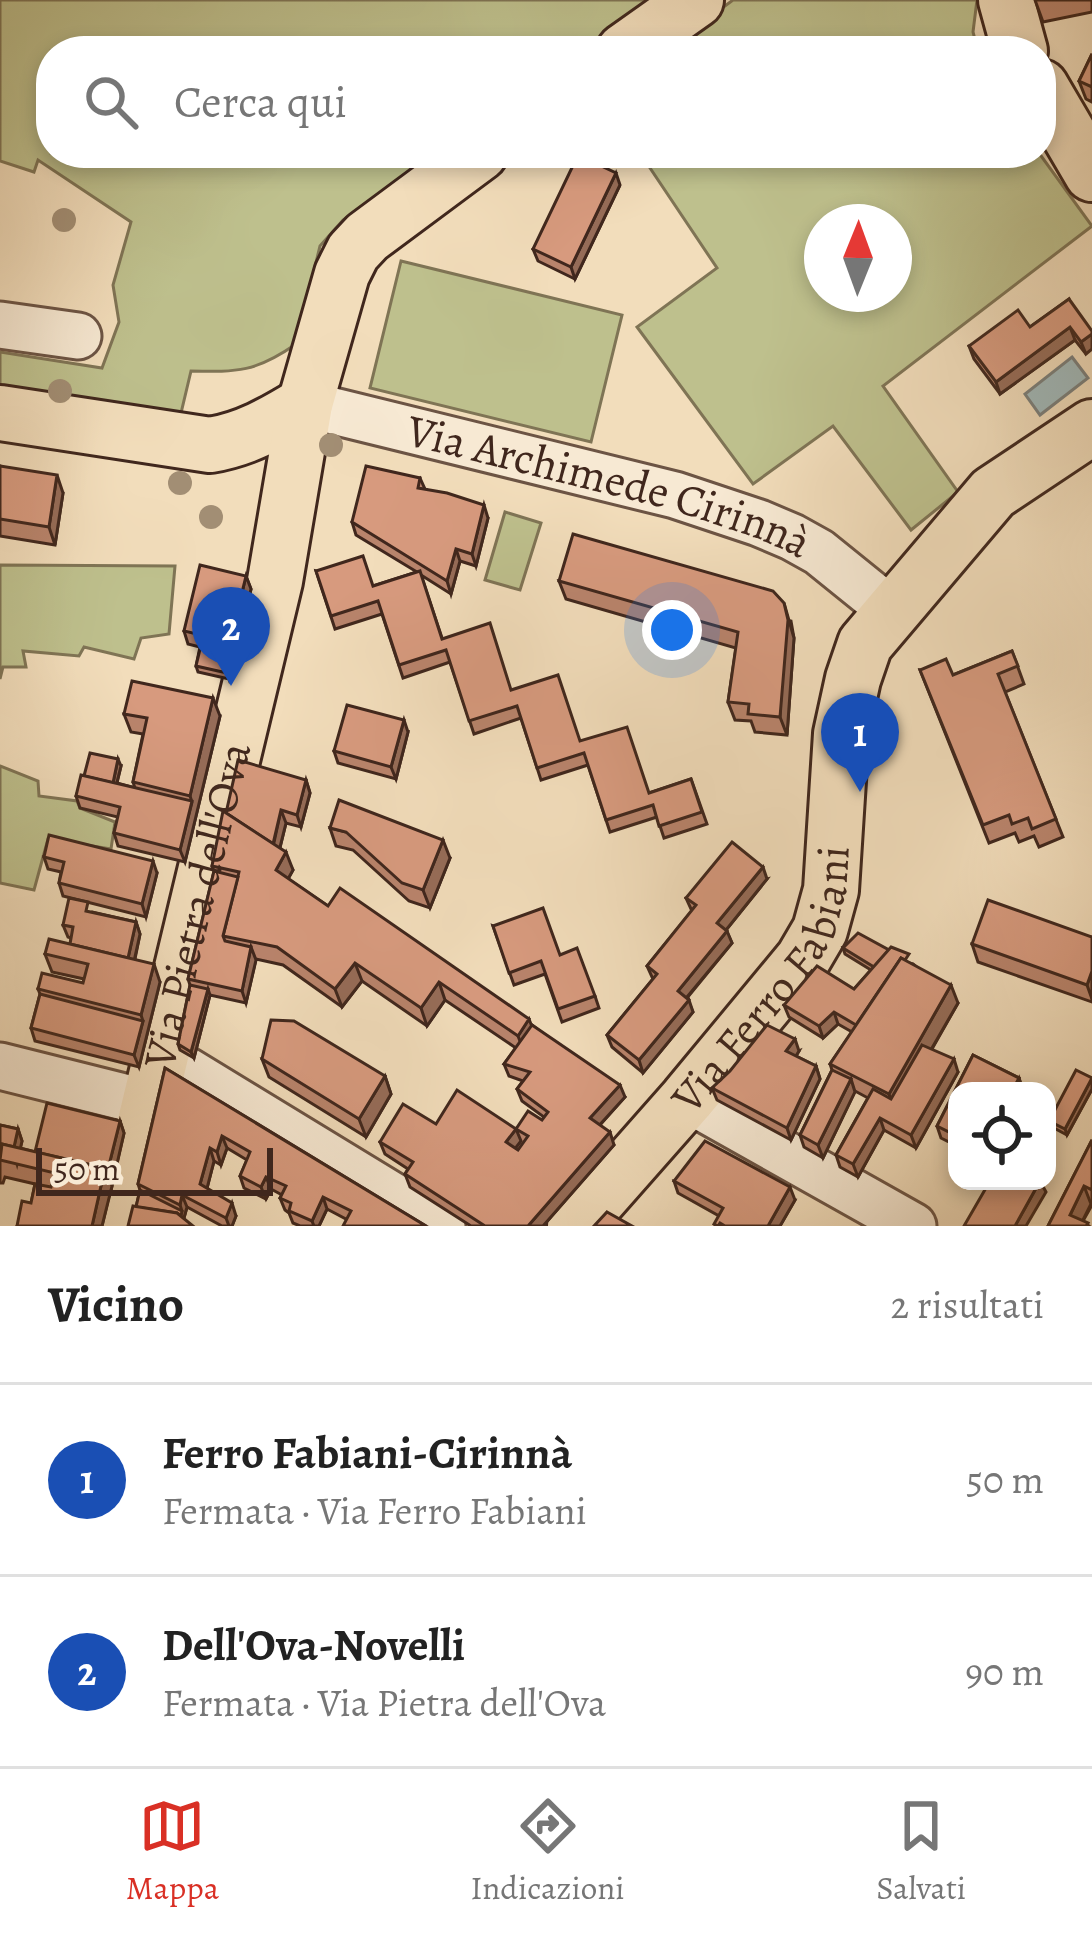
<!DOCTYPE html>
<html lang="it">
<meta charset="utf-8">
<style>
:root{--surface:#fff;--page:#f6f6f6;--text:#222;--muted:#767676;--line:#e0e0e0;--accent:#d93025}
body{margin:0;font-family:Alegreya,serif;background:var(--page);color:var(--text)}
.controls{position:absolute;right:36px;bottom:36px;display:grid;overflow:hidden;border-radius:24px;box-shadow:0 6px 18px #0003}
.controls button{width:108px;height:108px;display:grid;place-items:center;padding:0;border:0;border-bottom:3px solid var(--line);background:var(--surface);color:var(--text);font:60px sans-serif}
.compass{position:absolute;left:804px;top:204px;width:108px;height:108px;border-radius:50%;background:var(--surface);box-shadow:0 6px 18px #0003;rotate:1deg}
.scale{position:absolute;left:36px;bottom:30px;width:237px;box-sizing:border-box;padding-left:12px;border:6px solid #40271d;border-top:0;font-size:33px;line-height:42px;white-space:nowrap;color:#40271d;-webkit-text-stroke:9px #f7e9d3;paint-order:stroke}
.you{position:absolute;left:672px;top:630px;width:42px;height:42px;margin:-30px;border:9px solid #fff;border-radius:50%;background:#1a73e8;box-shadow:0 0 0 18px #1a73e833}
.badge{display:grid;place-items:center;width:78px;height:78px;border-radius:50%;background:var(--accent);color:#fff;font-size:39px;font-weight:700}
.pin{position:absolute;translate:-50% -99px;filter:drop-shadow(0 3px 6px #0008)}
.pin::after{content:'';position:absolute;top:63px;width:42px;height:36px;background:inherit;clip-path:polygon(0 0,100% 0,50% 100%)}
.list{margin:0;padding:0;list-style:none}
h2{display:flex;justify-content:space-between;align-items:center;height:156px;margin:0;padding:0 48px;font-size:51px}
h2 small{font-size:39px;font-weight:400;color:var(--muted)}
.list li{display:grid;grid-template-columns:78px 1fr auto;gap:36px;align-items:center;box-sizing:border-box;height:192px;padding:0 48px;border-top:3px solid var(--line)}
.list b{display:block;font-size:45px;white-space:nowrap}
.list p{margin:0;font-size:39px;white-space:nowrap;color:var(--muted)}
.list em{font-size:39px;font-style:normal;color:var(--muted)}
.icon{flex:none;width:66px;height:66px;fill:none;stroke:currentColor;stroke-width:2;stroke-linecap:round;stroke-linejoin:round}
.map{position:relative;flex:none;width:1092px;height:1226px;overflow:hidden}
.search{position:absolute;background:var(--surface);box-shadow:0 6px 18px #0003;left:36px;right:36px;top:36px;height:132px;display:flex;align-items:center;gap:30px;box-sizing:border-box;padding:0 42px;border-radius:48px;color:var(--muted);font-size:45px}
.sheet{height:540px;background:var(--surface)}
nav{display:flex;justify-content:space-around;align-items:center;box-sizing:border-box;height:168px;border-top:3px solid var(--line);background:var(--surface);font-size:33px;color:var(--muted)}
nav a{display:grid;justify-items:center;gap:6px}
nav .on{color:var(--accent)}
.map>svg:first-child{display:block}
.green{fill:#bec08d;stroke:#7f7455;stroke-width:3;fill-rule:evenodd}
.water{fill:#a0b9bb;stroke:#7a7f7c;stroke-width:3}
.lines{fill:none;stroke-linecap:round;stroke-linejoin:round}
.minor-casing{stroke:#6c5444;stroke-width:51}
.major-casing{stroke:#40271d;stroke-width:60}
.minor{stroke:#f7e9d3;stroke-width:45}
.major{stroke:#f2ddbb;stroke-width:54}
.tree{fill:#a28e74}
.wall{fill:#b9846c;stroke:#40271d;stroke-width:3}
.shaded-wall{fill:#966c58;stroke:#40271d;stroke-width:3}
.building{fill:#d79a7e;stroke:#40271d;stroke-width:3;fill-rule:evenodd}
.labels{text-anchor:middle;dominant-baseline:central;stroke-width:9;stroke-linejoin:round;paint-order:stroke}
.street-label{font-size:45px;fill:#40271d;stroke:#f7e9d3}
</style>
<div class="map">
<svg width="1092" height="1226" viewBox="0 0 1092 1226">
<rect width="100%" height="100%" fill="#f2ddbb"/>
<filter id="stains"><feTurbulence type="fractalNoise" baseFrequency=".00167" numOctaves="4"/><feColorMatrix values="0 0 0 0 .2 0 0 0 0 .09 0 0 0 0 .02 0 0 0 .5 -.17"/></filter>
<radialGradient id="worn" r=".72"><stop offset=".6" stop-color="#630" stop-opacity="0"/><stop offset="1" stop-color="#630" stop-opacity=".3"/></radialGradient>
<g class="green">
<path d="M0 0H655L583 51H51V153H438L343 220 320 246 296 344C256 372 238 372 191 371L181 413 0 386V352L102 368 119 322 113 285 131 222 38 160 34 172 0 161Z"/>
<polygon points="733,0 977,0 973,32 978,51 664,51"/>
<path d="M640 153H1039L1092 226 883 386 958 492 911 530 833 426 753 484 637 327 717 268ZM822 222H894V294H822Z"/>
<polygon points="401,261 622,315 591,442 370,388"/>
<polygon points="505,512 541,523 520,590 485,580"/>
<polygon points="0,565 175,566 169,634 141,638 134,659 84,647 79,656 23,651 26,667 3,667 0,679"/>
<polygon points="0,766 38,781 39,796 77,801 80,808 115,822 111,849 48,839 34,890 0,883"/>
</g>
<polygon class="water" points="1072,357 1088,378 1040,415 1025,394"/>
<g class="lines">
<g class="minor-casing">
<g id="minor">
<polyline points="0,325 78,336"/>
<path id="s1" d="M305 404 675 495 759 523 792 537 819 552 892 611"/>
<polyline points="160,1054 442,1226"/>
<polyline points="0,1066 148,1103"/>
<polyline points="687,1099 913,1226"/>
</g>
</g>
<g class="major-casing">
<g id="major">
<polyline points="1006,0 1020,51"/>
<polyline points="624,51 696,0"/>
<polyline points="1041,87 1092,174"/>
<path d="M0 413 210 445C246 439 274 423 305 404"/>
<path id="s2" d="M120 1226 275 581 305 404 342 274 353 252 367 237 480 153"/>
<path id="s3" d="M575 1226 687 1099 803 959 820 930 831 890 841 734 853 679 865 644 993 493 1092 427"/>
</g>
</g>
<use href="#minor" class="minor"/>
<use href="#major" class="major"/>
</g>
<g class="tree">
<circle cx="64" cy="220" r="12"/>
<circle cx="60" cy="391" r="12"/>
<circle cx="331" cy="445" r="12"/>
<circle cx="180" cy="483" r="12"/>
<circle cx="211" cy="517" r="12"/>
</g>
<g class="wall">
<polygon points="1035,0 1092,0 1092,12 1043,22"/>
<polygon points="1092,54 1092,102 1086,99 1079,81"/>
<polygon points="620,185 575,279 538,261 533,249"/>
<polygon points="1069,299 1086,354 1075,340 1000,394 974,359 969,346 1030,327"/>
<polygon points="0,466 63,493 55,545 0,536"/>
<polygon points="420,478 425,489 488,518 476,566 460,561 451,594 421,575 442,638 649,793 691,779 707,824 664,838 657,817 610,832 588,765 541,780 521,718 474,734 450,662 403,678 382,614 335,629 316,571 373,586 417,572 356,535 352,522"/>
<polygon points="246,576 251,589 229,679 198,672 196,666 200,647 188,644 184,631"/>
<polygon points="559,581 791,621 794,638 787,735 755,732 751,721 735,720 728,702 736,648 566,599"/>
<polygon points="1012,651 1024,684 1005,692 1063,837 1039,847 1034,836 1019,842 1015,833 989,843 920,670 953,675"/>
<polygon points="124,714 220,716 185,862 118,846 114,833 118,817 80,808 76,796 84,776 121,766 117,783 135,788 133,782 143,734 131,732"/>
<polygon points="408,732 396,779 338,763 334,751"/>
<polygon points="306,780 310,793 301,827 286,823 280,848 293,870 288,879 328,906 532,1025 625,1097 600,1125 614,1145 543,1226 471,1226 410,1187 405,1174 408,1169 385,1154 380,1142 436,1124 516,1129 542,1120 544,1117 522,1101 517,1089 523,1081 509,1076 504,1064 516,1048 445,1000 427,1026 362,981 342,1007 283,965 256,959 246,1003 210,995 194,1058 180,1050 178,1044 190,985 188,979 214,871 212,866 226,813"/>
<polygon points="330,828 450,858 430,908 409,901 353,850 336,846"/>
<polygon points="44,857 157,873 146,917 63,896 59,883 61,872 48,869"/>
<polygon points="767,879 726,930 732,943 687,998 693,1012 643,1073 612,1047 607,1035 653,979 647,966 692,911 686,898"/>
<polygon points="92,912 136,922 140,934 135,959 160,982 139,1067 35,1041 31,1028 40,994 38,989 83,983 84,979 52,972 45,954 70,944 71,938 68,937 63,925"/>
<polygon points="493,926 560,955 595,996 599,1008 562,1022 545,974 514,985"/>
<polygon points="1092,937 1092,1002 978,962 972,944"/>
<polygon points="843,948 913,964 958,1003 932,1049 958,1072 916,1148 884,1130 858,1177 840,1167 836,1155 868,1098 855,1091 823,1158 804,1147 800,1135 832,1070 830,1064 852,1032 838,1024 823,1038 789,1017 784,1005 854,989 871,970 845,954"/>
<polygon points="799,1051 796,1056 816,1066 820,1079 791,1140 717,1100 712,1088"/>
<polygon points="973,1055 1019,1078 1023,1091 957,1091 957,1146 941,1138 937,1126"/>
<polygon points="262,1059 385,1076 391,1094 366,1137 269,1077"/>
<polygon points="165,1068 426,1226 346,1219 327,1209 319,1226 300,1226 293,1223 289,1213 285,1210 280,1198 282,1195 271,1189 266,1199 244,1188 240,1176 247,1160 227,1148 221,1165 214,1161 207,1188 236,1216 232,1226 222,1226 187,1207 184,1218 136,1207 140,1190 138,1184"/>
<polygon points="1092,1078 1092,1089 1067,1135 1052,1127 1049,1121"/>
<polygon points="120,1121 124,1133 102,1226 17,1226 31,1203 35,1184 5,1177 3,1183 0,1183 0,1125 18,1129 22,1141 20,1148 35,1152"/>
<polygon points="1092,1140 1092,1205 1083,1221 1089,1226 1048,1226"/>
<polygon points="674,1181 795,1200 780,1226 715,1226 719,1216 678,1193"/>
</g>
<g class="shaded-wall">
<polygon points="616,173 620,185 575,279 571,267"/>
<polygon points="1070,327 1075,340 1000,394 996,382"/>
<polygon points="1092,334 1092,349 1086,354 1081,342"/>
<polygon points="57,475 63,493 55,545 49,527"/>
<polygon points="484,505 488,518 476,566 472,554"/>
<polygon points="456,549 460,561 451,594 447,581"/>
<polygon points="246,576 251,589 229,679 227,673 233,648 230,642"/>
<polygon points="784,603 794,638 787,735 780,717"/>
<polygon points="213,698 220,716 185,862 180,850 192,802 190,796"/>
<polygon points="404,720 408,732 396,779 391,767"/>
<polygon points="118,759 121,766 114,794 112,788"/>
<polygon points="306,780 310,793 301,827 297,815"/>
<polygon points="281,810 286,823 277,859 273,847"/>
<polygon points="443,840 450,858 430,908 423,890"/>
<polygon points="286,852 293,870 283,888 276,870"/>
<polygon points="153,861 157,873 146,917 142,904"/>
<polygon points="763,867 767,879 722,935 717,923"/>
<polygon points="136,922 140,934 131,975 127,963"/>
<polygon points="727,931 732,943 682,1003 678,991"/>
<polygon points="251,947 256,960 246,1003 242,991"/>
<polygon points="355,963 362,981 342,1007 335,989"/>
<polygon points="154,964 160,982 139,1067 134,1055 143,1021 141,1015"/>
<polygon points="1092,971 1092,999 1087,985"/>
<polygon points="439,982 445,1000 427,1026 421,1008"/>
<polygon points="951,985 958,1003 895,1112 889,1094"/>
<polygon points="208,989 210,995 194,1058 191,1052"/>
<polygon points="689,1000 693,1012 643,1073 639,1060"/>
<polygon points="834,1012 838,1024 823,1038 819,1026"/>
<polygon points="529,1019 536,1037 525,1054 518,1036"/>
<polygon points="795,1039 799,1051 791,1064 786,1051"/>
<polygon points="954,1059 958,1072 916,1148 911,1135"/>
<polygon points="816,1066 820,1079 791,1140 787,1128"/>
<polygon points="385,1076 391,1094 366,1137 359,1119"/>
<polygon points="1019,1078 1023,1091 1012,1091"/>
<polygon points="1092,1078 1092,1089 1067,1135 1065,1129"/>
<polygon points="851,1079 855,1092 823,1158 818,1145"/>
<polygon points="620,1085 625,1097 595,1130 590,1118"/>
<polygon points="880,1118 884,1130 858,1177 853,1164"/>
<polygon points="120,1121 124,1133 112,1186 107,1173"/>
<polygon points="18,1129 22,1141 17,1164 13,1151"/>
<polygon points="516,1129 521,1141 511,1154 506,1142"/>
<polygon points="610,1132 614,1145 543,1226 528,1226"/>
<polygon points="222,1136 227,1148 221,1165 217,1152"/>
<polygon points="210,1148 214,1161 205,1196 200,1184"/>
<polygon points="105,1168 112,1186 102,1226 92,1226"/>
<polygon points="266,1177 271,1189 266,1199 261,1187"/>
<polygon points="1040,1181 1046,1192 1026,1226 1015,1226"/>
<polygon points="1084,1186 1091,1204 1080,1226 1070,1215"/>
<polygon points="790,1187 795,1200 780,1226 768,1226"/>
<polygon points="182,1195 187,1207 182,1225 179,1219 182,1211 180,1205"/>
<polygon points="323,1197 327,1209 319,1226 314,1226 312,1221"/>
<polygon points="232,1203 236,1216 232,1226 229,1226 226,1218"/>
</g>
<g class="building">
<polygon points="1092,54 1092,87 1079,81"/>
<polygon points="578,155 616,173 571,267 533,249"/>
<polygon points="1069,299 1092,331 1092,334 1081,342 1070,327 996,382 969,346 1018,310 1030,327"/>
<polygon points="0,466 57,475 49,527 0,519"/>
<polygon points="366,466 420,478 418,488 447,493 484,505 472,554 456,549 447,581 352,522"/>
<polygon points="573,534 773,591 784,603 788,620 780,717 748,714 749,704 728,702 738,632 559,581"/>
<polygon points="363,556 373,586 420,571 442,639 490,623 511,690 558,675 580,741 627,727 649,793 691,779 702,812 659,826 653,805 606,820 584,753 537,768 517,706 469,721 446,650 399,665 378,601 331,616 316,571"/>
<polygon points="200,565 246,576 230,642 184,631"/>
<polygon points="202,641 233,648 227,673 196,666"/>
<polygon points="1012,651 1018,666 998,674 1056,819 1032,829 1028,818 1012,824 1009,815 983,825 920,670 946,659 953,675"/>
<polygon points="132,681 213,698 190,796 133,782 147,718 124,714"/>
<polygon points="347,705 404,720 391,767 334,751"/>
<polygon points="90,753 118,759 113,783 84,776"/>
<polygon points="238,760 306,780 297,815 281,810 273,844 226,813"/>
<polygon points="81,775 192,801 180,850 114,833 120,807 76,796"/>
<polygon points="339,800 443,840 423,890 402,883 346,832 330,828"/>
<polygon points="223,811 286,852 276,870 328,906 340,888 529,1019 518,1036 439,982 421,1008 355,963 335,989 277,947 223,936 239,872 212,866"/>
<polygon points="49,835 153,861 142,904 59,883 64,862 44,857"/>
<polygon points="732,842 763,867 717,923 727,931 678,991 689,1000 639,1060 607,1035 657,974 647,966 696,905 686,898"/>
<polygon points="214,871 238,877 223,936 225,941 251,947 242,991 188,979"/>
<polygon points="69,898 88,902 86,911 136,922 128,958 70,944 73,927 63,925"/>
<polygon points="988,900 1092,937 1092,971 1087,985 972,944"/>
<polygon points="543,908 560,955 577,948 595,996 558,1009 541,961 509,973 493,926"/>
<polygon points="858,933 889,950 874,967 843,948"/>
<polygon points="49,939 154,964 141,1015 38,989 42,973 83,983 88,964 45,954"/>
<polygon points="891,947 909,954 905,960 901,958 856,1025 834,1012 819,1026 784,1005 817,966 854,989"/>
<polygon points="901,958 951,985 889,1094 830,1064"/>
<polygon points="190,985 208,989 191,1052 178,1044"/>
<polygon points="40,994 143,1021 134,1055 31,1028"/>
<polygon points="271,1020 294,1021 385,1076 359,1119 262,1059"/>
<path d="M532 1025 620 1085 590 1118 610 1132 528 1226H485L405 1174 413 1162 380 1142 403 1104 436 1124 457 1090 516 1129 528 1111 542 1120 548 1112 517 1089 530 1072 504 1064ZM516 1129 528 1136 518 1150 506 1142Z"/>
<polygon points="767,1025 795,1039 786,1051 816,1066 787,1128 712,1088 730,1071"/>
<polygon points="922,1045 954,1059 911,1135 880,1118 853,1164 836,1155 873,1089 891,1099"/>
<polygon points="973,1055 1019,1078 1012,1091 957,1091 957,1136 937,1126"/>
<polygon points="165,1068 426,1226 343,1226 351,1211 323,1197 312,1221 289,1211 291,1203 280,1198 286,1186 266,1177 261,1187 240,1176 250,1152 222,1136 217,1152 210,1148 200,1184 232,1203 226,1218 182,1195 180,1205 138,1184"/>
<polygon points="832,1070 851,1079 818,1145 800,1135"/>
<polygon points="1076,1070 1092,1078 1065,1129 1049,1121"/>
<polygon points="47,1103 120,1121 107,1173 105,1168 35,1152"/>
<polygon points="0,1125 18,1129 14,1147 2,1144 0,1151"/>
<polygon points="1092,1140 1092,1190 1084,1186 1070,1215 1088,1223 1086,1226 1048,1226"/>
<polygon points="705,1141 790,1187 768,1226 725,1226 720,1223 718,1226 714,1224 723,1208 674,1181"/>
<polygon points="2,1144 105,1168 92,1226 17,1226 22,1201 31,1203 35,1184 51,1187 55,1173 0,1160"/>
<polygon points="990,1181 1005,1181 1012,1185 1014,1181 1040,1181 1015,1226 964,1226"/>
<polygon points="140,1190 182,1211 181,1216 177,1213 136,1207"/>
<polygon points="133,1206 177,1213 193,1226 128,1226"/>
<polygon points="607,1212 632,1226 594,1226"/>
</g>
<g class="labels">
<g class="street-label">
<text stroke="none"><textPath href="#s1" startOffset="315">Via Archimede Cirinnà</textPath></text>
<text stroke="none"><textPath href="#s2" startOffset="330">Via Pietra dell'Ova</textPath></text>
<text stroke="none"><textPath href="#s3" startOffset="315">Via Ferro Fabiani</textPath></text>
</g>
</g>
<rect width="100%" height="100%" filter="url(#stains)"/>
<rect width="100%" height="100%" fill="url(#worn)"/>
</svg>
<div class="controls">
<button><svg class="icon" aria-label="locate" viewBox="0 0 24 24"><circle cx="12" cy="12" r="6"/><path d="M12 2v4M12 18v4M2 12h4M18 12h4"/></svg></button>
</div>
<svg class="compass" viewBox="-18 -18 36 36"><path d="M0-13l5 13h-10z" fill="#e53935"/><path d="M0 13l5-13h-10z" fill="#767676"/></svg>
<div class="scale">50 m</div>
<div class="you"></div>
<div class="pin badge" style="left:860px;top:792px;background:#1a4fb4">1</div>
<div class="pin badge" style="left:231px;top:686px;background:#1a4fb4">2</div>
<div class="search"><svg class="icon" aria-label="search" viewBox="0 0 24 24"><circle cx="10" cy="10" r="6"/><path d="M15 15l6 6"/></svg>Cerca qui</div>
</div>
<section class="sheet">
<h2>Vicino<small>2 risultati</small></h2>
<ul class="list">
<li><span class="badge" style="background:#1a4fb4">1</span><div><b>Ferro Fabiani-Cirinnà</b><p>Fermata · Via Ferro Fabiani</p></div><em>50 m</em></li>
<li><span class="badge" style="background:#1a4fb4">2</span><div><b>Dell'Ova-Novelli</b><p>Fermata · Via Pietra dell'Ova</p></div><em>90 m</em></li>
</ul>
</section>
<nav>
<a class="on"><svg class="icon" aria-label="map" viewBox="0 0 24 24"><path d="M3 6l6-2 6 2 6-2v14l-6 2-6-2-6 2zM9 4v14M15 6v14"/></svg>Mappa</a>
<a><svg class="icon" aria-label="directions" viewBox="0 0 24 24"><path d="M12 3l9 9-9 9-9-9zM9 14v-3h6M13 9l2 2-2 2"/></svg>Indicazioni</a>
<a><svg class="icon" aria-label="saved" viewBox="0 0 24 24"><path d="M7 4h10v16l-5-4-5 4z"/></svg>Salvati</a>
</nav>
